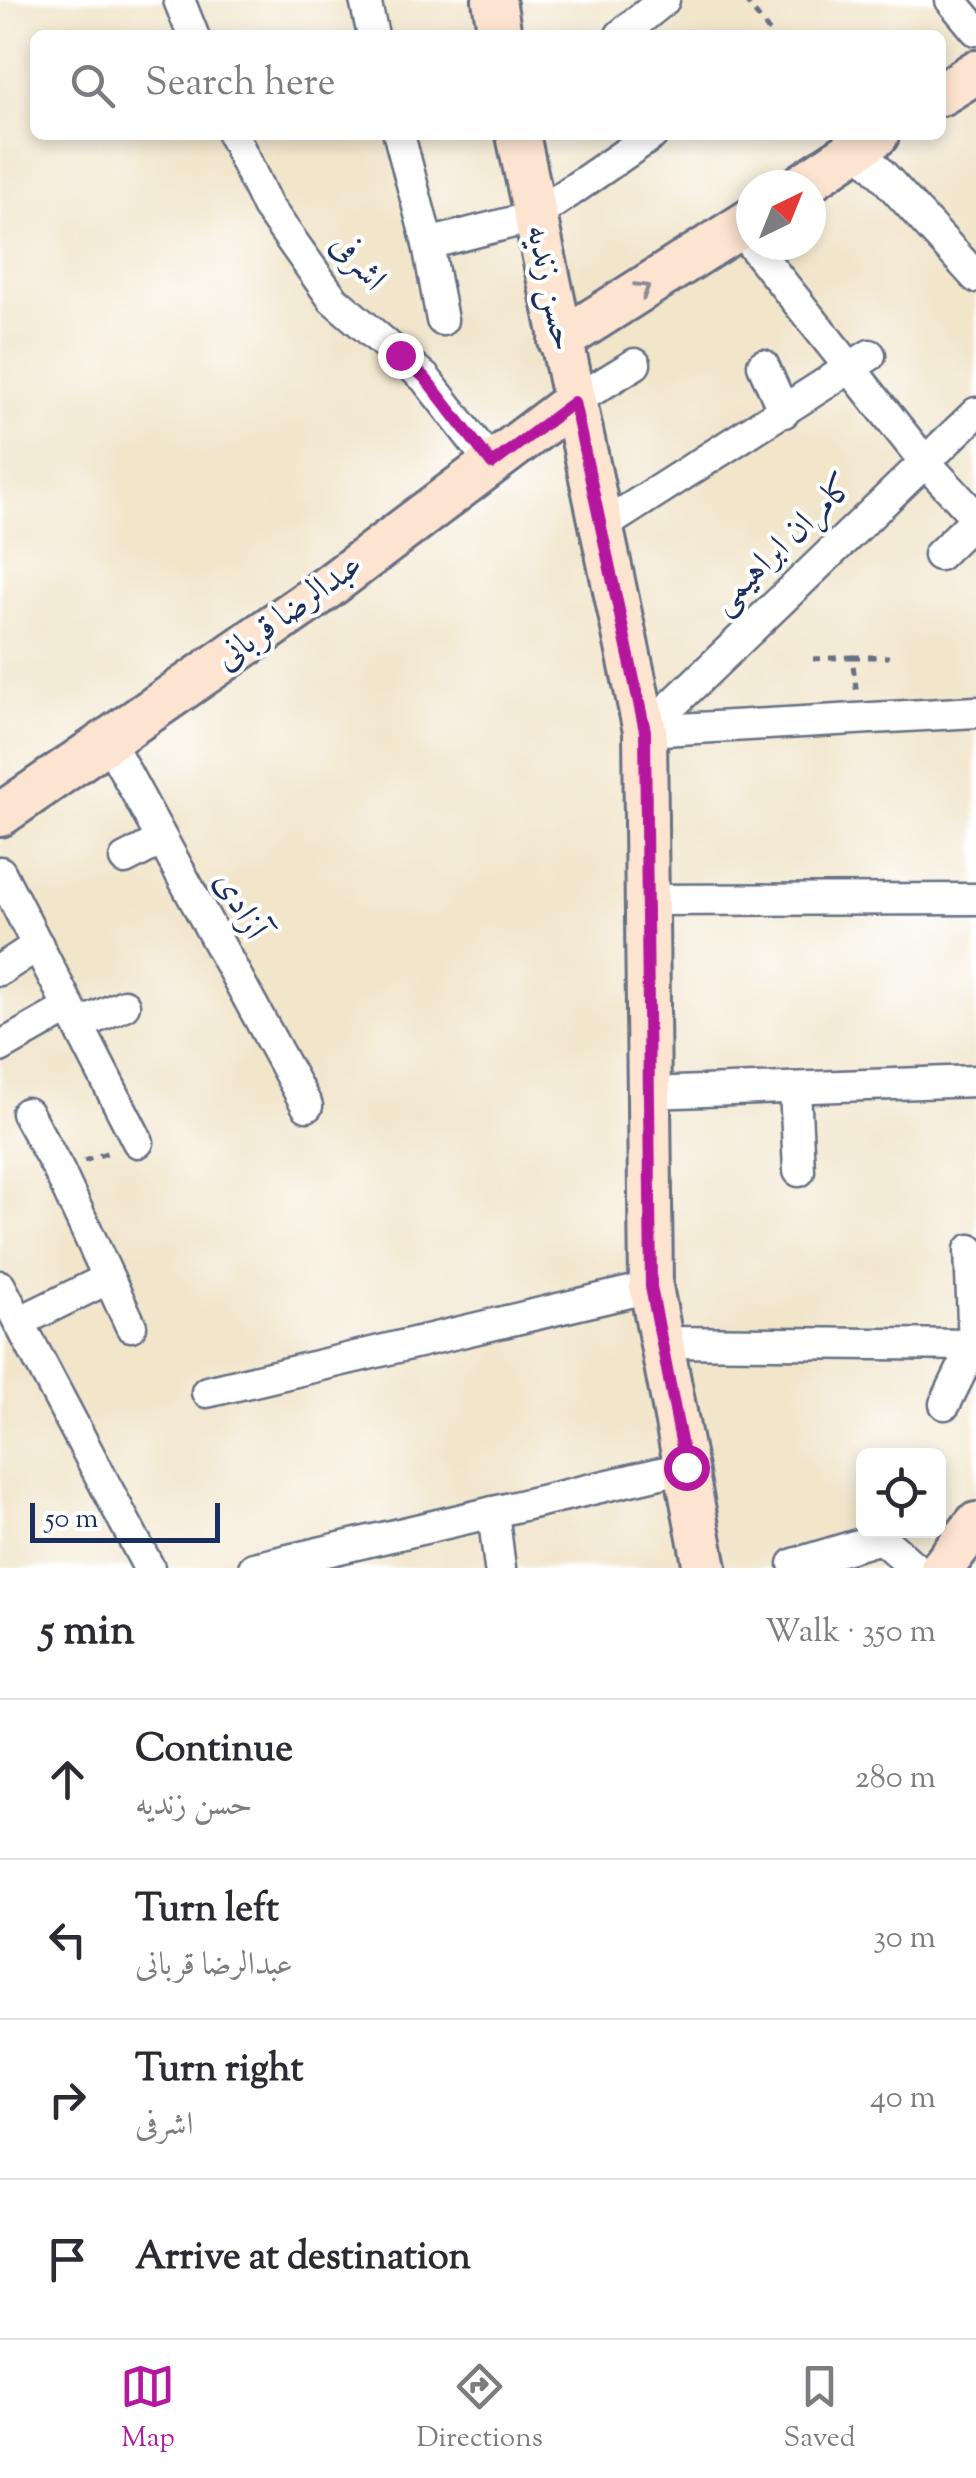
<!DOCTYPE html>
<meta charset="utf-8">
<style>
:root{--surface:#fff;--page:#f2f2f3;--text:#2b2b33;--muted:#7c7c81;--line:#e1e1e2;--accent:#b5179e}
body{margin:0;font-family:"Sorts Mill Goudy",Amiri,serif;background:var(--page);color:var(--text)}
.controls{position:absolute;right:30px;bottom:30px;display:grid;overflow:hidden;border-radius:15px;box-shadow:0 5px 15px #0003}
.controls button{width:90px;height:90px;display:grid;place-items:center;padding:0;border:0;border-bottom:2px solid var(--line);background:var(--surface);color:var(--text);font:50px sans-serif}
.compass{position:absolute;left:736px;top:170px;width:90px;height:90px;border-radius:50%;background:var(--surface);box-shadow:0 5px 15px #0003;rotate:43deg}
.scale{position:absolute;left:30px;bottom:25px;width:190px;box-sizing:border-box;padding-left:10px;border:5px solid #1b2f5e;border-top:0;font-size:28px;line-height:35px;white-space:nowrap;color:#1b2f5e;-webkit-text-stroke:8px #fff;paint-order:stroke}
.stop{position:absolute;width:30px;height:30px;margin:-22px;border:8px solid #b5179e;border-radius:50%;background:#fff}
.stop.end{background:#b5179e;border-color:#fff;box-shadow:0 2px 10px #0008}
.list{margin:0;padding:0;list-style:none}
h2{display:flex;justify-content:space-between;align-items:center;height:130px;margin:0;padding:0 40px;font-size:42px}
h2 small{font-size:32px;font-weight:400;color:var(--muted)}
.list li{display:grid;grid-template-columns:65px 1fr auto;gap:30px;align-items:center;box-sizing:border-box;height:160px;padding:0 40px;border-top:2px solid var(--line)}
.list b{display:block;font-size:38px;white-space:nowrap}
.list p{margin:0;font-size:32px;white-space:nowrap;color:var(--muted)}
.list em{font-size:32px;font-style:normal;color:var(--muted)}
.icon{flex:none;width:55px;height:55px;fill:none;stroke:currentColor;stroke-width:2;stroke-linecap:round;stroke-linejoin:round}
.map{position:relative;flex:none;width:976px;height:1568px;overflow:hidden}
.search{position:absolute;background:var(--surface);box-shadow:0 5px 15px #0003;left:30px;right:30px;top:30px;height:110px;display:flex;align-items:center;gap:25px;box-sizing:border-box;padding:0 35px;border-radius:15px;color:var(--muted);font-size:38px}
.sheet{height:770px;background:var(--surface)}
nav{display:flex;justify-content:space-around;align-items:center;box-sizing:border-box;height:140px;border-top:2px solid var(--line);background:var(--surface);font-size:28px;color:var(--muted)}
nav a{display:grid;justify-items:center;gap:5px}
nav .on{color:var(--accent)}
.map>svg:first-child{display:block}
.lines{fill:none;stroke-linecap:round;stroke-linejoin:round}
.street-casing{stroke:#666f84;stroke-width:35}
.secondary-casing{stroke:#666f84;stroke-width:48}
.path{stroke:#666f84;stroke-width:5;stroke-dasharray:8 8;stroke-linecap:butt}
.street{stroke:#fff;stroke-width:30}
.secondary{stroke:#fde4d0;stroke-width:42}
.oneway{stroke:#8c8a97}
.route{stroke:#b5179e;stroke-width:12}
.labels{text-anchor:middle;dominant-baseline:central;stroke-width:8;stroke-linejoin:round;paint-order:stroke}
.street-label{font-size:35px;fill:#1b2f5e;stroke:#fff}
</style>
<div class="map">
<svg width="976" height="1568" viewBox="0 0 976 1568">
<rect width="100%" height="100%" fill="#fff"/>
<filter id="ink" filterUnits="userSpaceOnUse"><feTurbulence type="fractalNoise" baseFrequency=".01" numOctaves="2"/><feDisplacementMap in="SourceGraphic" scale="20" xChannelSelector="R" yChannelSelector="G"/><feConvolveMatrix kernelMatrix="1 2 1 2 8 2 1 2 1" color-interpolation-filters="sRGB"/></filter>
<filter id="wash" filterUnits="userSpaceOnUse"><feTurbulence type="fractalNoise" baseFrequency=".0048" numOctaves="4" result="noise"/><feDisplacementMap in="SourceGraphic" scale="40" xChannelSelector="R" yChannelSelector="G"/><feGaussianBlur stdDeviation="2.25" result="paint"/><feColorMatrix in="noise" values="0 0 0 0 0 0 0 0 0 0 0 0 0 0 0 0 0 1.4 0 .05"/><feComposite in="paint" operator="in"/></filter>
<g filter="url(#wash)">
<rect width="100%" height="100%" fill="#f1e5ca"/>
</g>
<g filter="url(#ink)">
<g class="lines">
<g class="street-casing">
<g id="street">
<polyline points="179,0 193,35"/>
<polyline points="365,0 373,35"/>
<polyline points="951,0 976,30"/>
<polyline points="621,35 664,0"/>
<polyline points="233,135 267,206 333,299 425,378 492,464"/>
<polyline points="399,135 428,244 442,320"/>
<polyline points="857,147 976,277"/>
<polyline points="428,244 533,217 652,135"/>
<polyline points="752,245 925,462 976,517"/>
<polyline points="763,365 784,412"/>
<polyline points="573,402 635,364"/>
<polyline points="601,527 870,355"/>
<polyline points="939,555 976,519"/>
<polyline points="645,731 976,413"/>
<polyline points="645,731 976,712"/>
<polyline points="108,740 307,1106"/>
<polyline points="125,859 160,841"/>
<polyline points="0,872 138,1142"/>
<polyline points="647,900 976,899"/>
<polyline points="0,970 38,945"/>
<polyline points="79,1025 124,1005"/>
<polyline points="0,1047 69,1008"/>
<polyline points="795,1088 799,1171"/>
<polyline points="649,1093 976,1081"/>
<polyline points="27,1113 59,1171 131,1326"/>
<polyline points="0,1286 149,1568"/>
<polyline points="19,1322 107,1279"/>
<polyline points="662,1342 976,1345"/>
<polyline points="207,1392 651,1287"/>
<polyline points="945,1404 974,1345 970,1250"/>
<polyline points="493,1512 500,1568"/>
<polyline points="794,1564 881,1538 915,1568"/>
<polyline points="254,1568 686,1467"/>
</g>
</g>
<g class="secondary-casing">
<g id="secondary">
<polyline points="494,0 500,35"/>
<polyline points="941,94 976,72"/>
<polyline points="518,135 645,731 651,1287 705,1568"/>
<polyline points="802,185 877,135"/>
<polyline points="560,341 751,220"/>
<polyline points="0,815 312,599 573,402"/>
<polyline points="942,1568 976,1524"/>
</g>
</g>
<g class="path">
<polyline points="745,0 772,35"/>
<polyline points="852,657 889,657"/>
<polyline points="813,659 852,657 857,695"/>
<polyline points="84,1161 112,1151"/>
</g>
<use href="#street" class="street"/>
<use href="#secondary" class="secondary"/>
</g>
<defs><path id="oneway-chevron" d="M-2-3.5L2.5 0L-2 3.5" fill="none" stroke-width="1.6" stroke-linecap="round" stroke-linejoin="round" transform="scale(2.5)"/></defs>
<use class="oneway" href="#oneway-chevron" transform="translate(643 289) rotate(-32)"/>
</g>
<g class="lines" filter="url(#ink)">
<polyline class="route" points="400,355 425,378 492,464 574,402 645,731 651,1287 686,1467"/>
</g>
<g class="labels">
<g class="street-label">
<text transform="translate(357 263) rotate(49)">اشرفی</text>
<text transform="translate(549 288) rotate(78)">حسن زندیه</text>
<text transform="translate(784 545) rotate(-44)">کامران ابراهیمی</text>
<text transform="translate(290 613) rotate(-36)">عبدالرضا قربانی</text>
<text transform="translate(239 906) rotate(61)">آزادی</text>
</g>
</g>
</svg>
<div class="controls">
<button><svg class="icon" aria-label="locate" viewBox="0 0 24 24"><circle cx="12" cy="12" r="6"/><path d="M12 2v4M12 18v4M2 12h4M18 12h4"/></svg></button>
</div>
<svg class="compass" viewBox="-18 -18 36 36"><path d="M0-13l5 13h-10z" fill="#e53935"/><path d="M0 13l5-13h-10z" fill="#7c7c81"/></svg>
<div class="scale">50 m</div>
<div class="stop" style="left:686px;top:1467px"></div>
<div class="stop end" style="left:400px;top:355px"></div>
<div class="search"><svg class="icon" aria-label="search" viewBox="0 0 24 24"><circle cx="10" cy="10" r="6"/><path d="M15 15l6 6"/></svg>Search here</div>
</div>
<section class="sheet">
<h2>5 min<small>Walk · 350 m</small></h2>
<ul class="list">
<li><svg class="icon" aria-label="ahead" viewBox="0 0 24 24"><path d="M12 20V5M6 11l6-6 6 6"/></svg><div><b>Continue</b><p>حسن زندیه</p></div><em>280 m</em></li>
<li><svg class="icon" aria-label="left" viewBox="0 0 24 24"><path d="M17 20v-9H6M10 6l-5 5 5 5"/></svg><div><b>Turn left</b><p>عبدالرضا قربانی</p></div><em>30 m</em></li>
<li><svg class="icon" aria-label="right" viewBox="0 0 24 24"><path d="M7 20v-9h11M14 6l5 5-5 5"/></svg><div><b>Turn right</b><p>اشرفی</p></div><em>40 m</em></li>
<li><svg class="icon" aria-label="arrive" viewBox="0 0 24 24"><path d="M6 21V4h12l-3 4 3 4H6"/></svg><div><b>Arrive at destination</b></div></li>
</ul>
</section>
<nav>
<a class="on"><svg class="icon" aria-label="map" viewBox="0 0 24 24"><path d="M3 6l6-2 6 2 6-2v14l-6 2-6-2-6 2zM9 4v14M15 6v14"/></svg>Map</a>
<a><svg class="icon" aria-label="directions" viewBox="0 0 24 24"><path d="M12 3l9 9-9 9-9-9zM9 14v-3h6M13 9l2 2-2 2"/></svg>Directions</a>
<a><svg class="icon" aria-label="saved" viewBox="0 0 24 24"><path d="M7 4h10v16l-5-4-5 4z"/></svg>Saved</a>
</nav>
